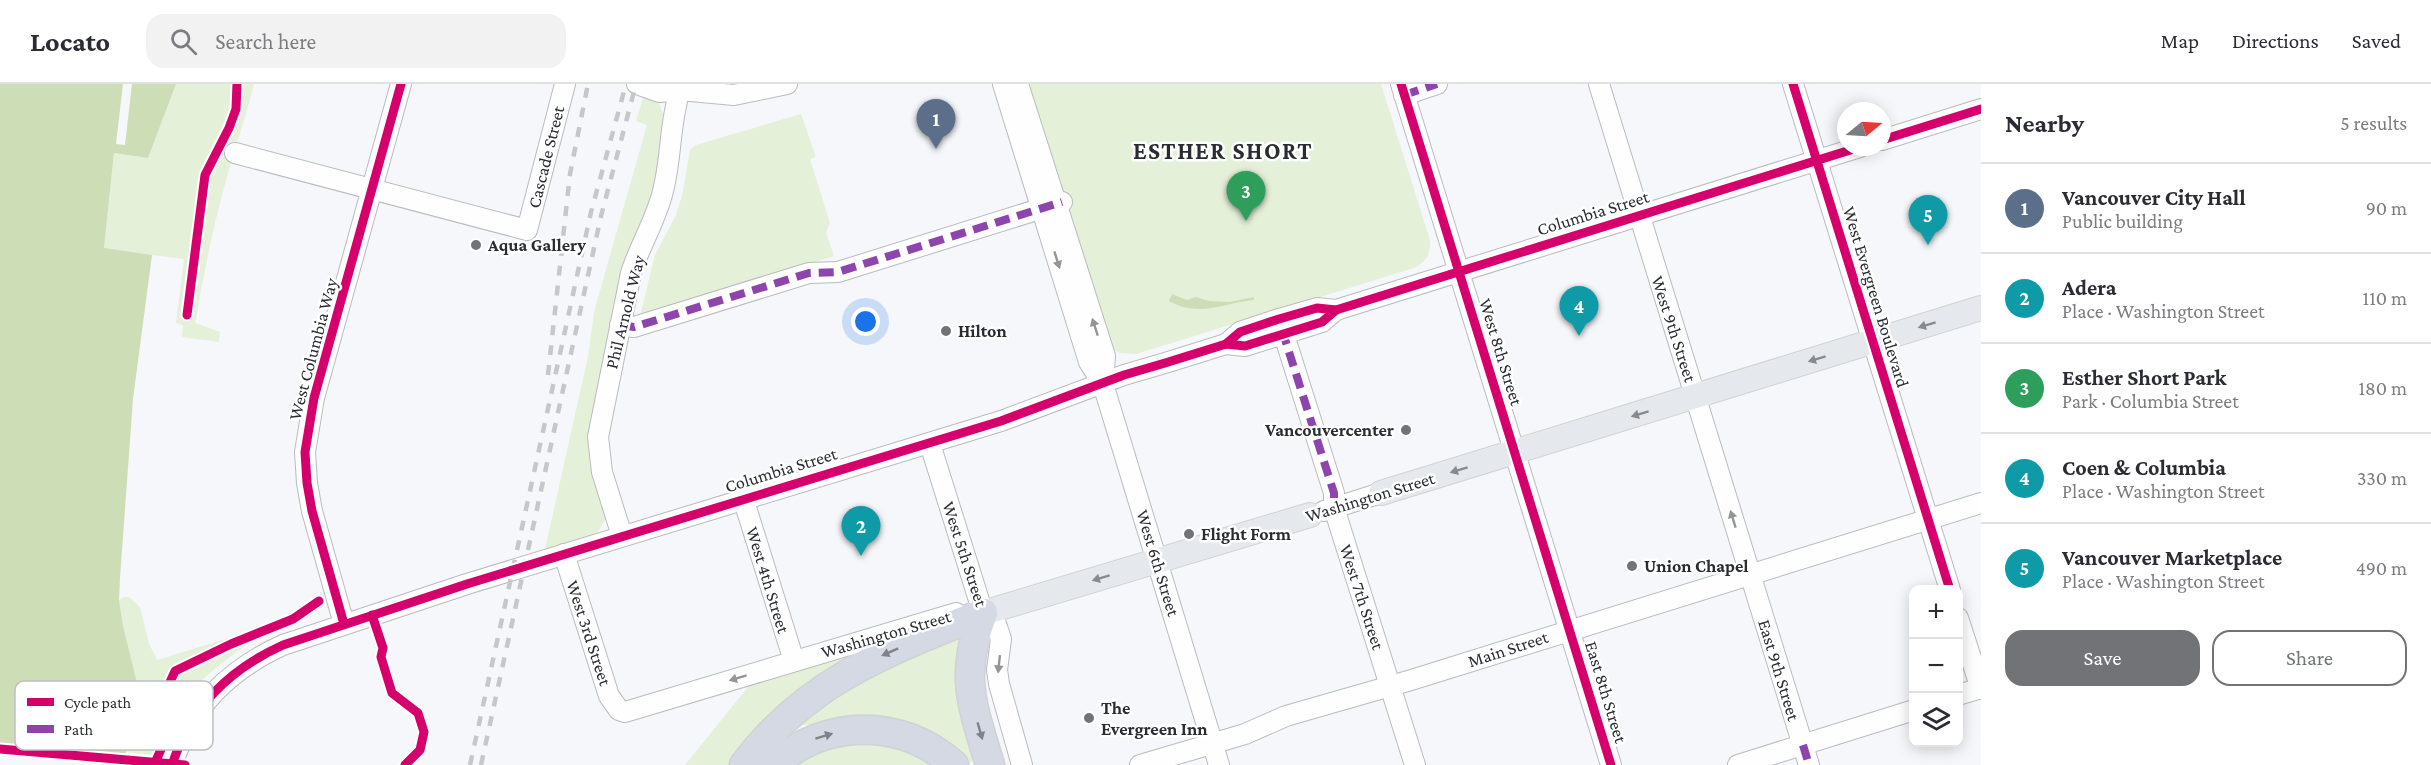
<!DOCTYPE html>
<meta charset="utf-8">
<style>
:root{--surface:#fff;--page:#f2f2f3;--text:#2b2b33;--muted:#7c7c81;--line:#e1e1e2;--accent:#717377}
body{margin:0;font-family:"Crimson Pro",serif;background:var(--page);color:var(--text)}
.controls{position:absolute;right:18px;bottom:18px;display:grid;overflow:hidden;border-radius:12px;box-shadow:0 3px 15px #0003}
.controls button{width:54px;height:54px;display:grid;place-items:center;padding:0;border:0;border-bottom:2px solid var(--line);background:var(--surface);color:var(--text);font:30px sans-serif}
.compass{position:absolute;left:1837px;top:18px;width:54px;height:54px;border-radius:50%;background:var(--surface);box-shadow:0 3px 15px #0003;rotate:72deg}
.you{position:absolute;left:866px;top:238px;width:21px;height:21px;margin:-15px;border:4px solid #fff;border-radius:50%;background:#1a73e8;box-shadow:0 0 0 9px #1a73e833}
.badge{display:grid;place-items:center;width:39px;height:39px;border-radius:50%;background:var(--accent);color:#fff;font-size:20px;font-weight:700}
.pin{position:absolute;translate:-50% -50px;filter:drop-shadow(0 2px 3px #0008)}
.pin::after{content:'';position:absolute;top:32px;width:21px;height:18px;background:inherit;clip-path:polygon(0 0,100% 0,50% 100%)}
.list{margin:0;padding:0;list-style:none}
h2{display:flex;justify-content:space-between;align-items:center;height:78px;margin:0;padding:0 24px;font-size:26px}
h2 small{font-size:20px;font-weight:400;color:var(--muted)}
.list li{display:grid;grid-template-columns:39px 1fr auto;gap:18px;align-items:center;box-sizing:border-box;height:90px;padding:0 24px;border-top:2px solid var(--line)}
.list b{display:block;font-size:22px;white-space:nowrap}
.list p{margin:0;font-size:20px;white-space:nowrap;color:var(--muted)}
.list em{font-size:20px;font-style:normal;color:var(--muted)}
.actions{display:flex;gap:12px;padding:18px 24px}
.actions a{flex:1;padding:14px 0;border:2px solid var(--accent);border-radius:18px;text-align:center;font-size:21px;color:var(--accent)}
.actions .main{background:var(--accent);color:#fff}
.icon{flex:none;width:33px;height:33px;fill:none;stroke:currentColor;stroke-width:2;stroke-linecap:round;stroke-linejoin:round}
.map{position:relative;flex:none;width:1981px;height:681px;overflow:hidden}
header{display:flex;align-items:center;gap:36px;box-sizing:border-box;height:84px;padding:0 30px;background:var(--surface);border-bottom:2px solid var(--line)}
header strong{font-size:28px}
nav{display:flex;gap:33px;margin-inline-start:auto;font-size:21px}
.search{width:420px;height:54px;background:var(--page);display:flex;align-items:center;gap:15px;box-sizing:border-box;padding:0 21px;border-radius:18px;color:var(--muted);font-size:22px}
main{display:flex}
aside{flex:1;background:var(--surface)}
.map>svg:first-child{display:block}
.green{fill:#e4f0d8}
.water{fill:#cddeb6}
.pier{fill:#f5f7fa}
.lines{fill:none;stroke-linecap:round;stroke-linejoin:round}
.minor-casing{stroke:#b9bbbe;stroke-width:22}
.major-casing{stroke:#d0d2d4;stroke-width:26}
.highway-casing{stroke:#d0d2d4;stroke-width:31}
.minor{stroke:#fefefe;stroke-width:20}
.major{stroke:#e5e9ee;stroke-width:24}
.highway{stroke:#d5d9e3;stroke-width:28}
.rail{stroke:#c7c7c9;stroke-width:4.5;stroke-dasharray:10 10;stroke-linecap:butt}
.quiet{stroke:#8e44ad;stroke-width:8;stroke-dasharray:15 8;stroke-linecap:butt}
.cycleway-casing{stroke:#fff;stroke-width:13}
.cycleway{stroke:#d6006c;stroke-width:9}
.oneway{fill:#949598}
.oneway2{fill:#888a90}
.oneway3{fill:#80828a}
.poi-dot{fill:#717377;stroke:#fff;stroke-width:2}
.labels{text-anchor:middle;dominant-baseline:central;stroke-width:5;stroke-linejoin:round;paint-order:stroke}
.street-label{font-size:18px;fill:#2a2c31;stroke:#fff}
.poi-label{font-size:18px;font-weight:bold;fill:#2a2c31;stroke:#fff;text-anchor:start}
.district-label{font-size:24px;font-weight:bold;letter-spacing:1.5px;fill:#2a2c31;stroke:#fff}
.key{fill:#fff;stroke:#bfc0c1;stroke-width:1.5}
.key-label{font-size:16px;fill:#2a2c31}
</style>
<header>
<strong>Locato</strong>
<div class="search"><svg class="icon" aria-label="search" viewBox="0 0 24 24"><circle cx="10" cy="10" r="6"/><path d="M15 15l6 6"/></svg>Search here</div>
<nav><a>Map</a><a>Directions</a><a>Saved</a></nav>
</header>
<main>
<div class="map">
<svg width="1981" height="681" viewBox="0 0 1981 681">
<rect width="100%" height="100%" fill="#f5f7fa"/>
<g class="green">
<path d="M176 0H254C246 32 235 62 227 93 213 141 204 190 195 239L220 248 219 258 182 253 183 241 176 239 184 175 104 165 114 69 148 74Z"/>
<path d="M1025 0H1381L1430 156C1431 170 1426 178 1414 184L1136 270 1120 269 1112 265Z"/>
<polygon points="645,8 658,17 663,30 657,100 624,182 590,338 590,367 606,434 599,446 594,451 545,465 588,273 594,228 647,41 636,37"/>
<polygon points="801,30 816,73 810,75 830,139 826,148 834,172 639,236 655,171 676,131 683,108 690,66 696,61"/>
<path d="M124 513H129L140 523 149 560 157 576 268 542 263 549C231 572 195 596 173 630 165 643 159 657 152 671L126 668V657L135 632 138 603 123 543 119 516Z"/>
<polygon points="964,546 977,674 969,680 949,661 792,639 849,596"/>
<polygon points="855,565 857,571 808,597 776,625 730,681 685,681 748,603"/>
<path d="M839 660C873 660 901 659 929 681H788Z"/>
</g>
<g class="water">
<polygon points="0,0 176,0 148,74 114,69 104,164 152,171 133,315 120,494 119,516 123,542 138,603 140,617 126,657 126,681 0,681"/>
<path d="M1172 210 1187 216 1196 213 1209 217 1229 218 1254 213V216C1223 219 1200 234 1169 217Z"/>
</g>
<g class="pier">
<polygon points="123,0 132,0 125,61 116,60"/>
<polygon points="0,663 129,674 129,681 0,681"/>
</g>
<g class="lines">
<g class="minor-casing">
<g id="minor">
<polyline points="637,0 660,8 680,6 734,11 787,0"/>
<polyline points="1003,0 1089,278 1103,300 1219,681"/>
<polyline points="1018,0 1105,272 1103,300"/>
<polyline points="1401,0 1611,681"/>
<polyline points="1599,0 1809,681"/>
<polyline points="1793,0 1950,506"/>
<polyline points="1404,11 1437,0"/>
<polyline points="1882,56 1981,25"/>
<polyline points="235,69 527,146 565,0"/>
<polyline points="1279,235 1334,409 1334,424 1415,681"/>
<polyline points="620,241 634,243 809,189 838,188 1062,118"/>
<polyline points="1226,260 1240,248 1279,235 1317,224 1336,226"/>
<polyline points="930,360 983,529 995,537 1001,555 997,586 999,600 1022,681"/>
<polyline points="743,414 794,577"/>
<polyline points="1324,427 1381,409"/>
<path d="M622 452 602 388 598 353 631 189C640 161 656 136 663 107 672 72 669 41 680 6"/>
<polyline points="564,470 609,612 619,626 625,628 956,529"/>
<polyline points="1958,534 1981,605"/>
<polyline points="344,540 312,427 307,399 305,368 314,314 401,0"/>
<polyline points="1958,611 1981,604"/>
<path d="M172 681C191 623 228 586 283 561L467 500 1001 337 1124 291 1165 279 1226 260 1245 262 1322 238 1336 226 1860 63"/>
<polyline points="1140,681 1245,650 1286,632 1408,597 1981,419"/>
<polyline points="1738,681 1914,626"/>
</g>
</g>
<g class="major-casing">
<g id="major">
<polyline points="1381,409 1981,224"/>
<polyline points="983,529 1310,431"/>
</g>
</g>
<g class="highway-casing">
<g id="highway">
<path d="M983 529C959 592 972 620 990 681"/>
<path d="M744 681C806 597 889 567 983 529"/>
<path d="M774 681C826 634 902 634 954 681"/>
</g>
</g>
<use href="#minor" class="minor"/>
<use href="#major" class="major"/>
<use href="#highway" class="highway"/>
<g class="rail">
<polyline points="548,291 570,90 588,0"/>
<polyline points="470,681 591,128 626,0"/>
<polyline points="481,681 601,132 636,0"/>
</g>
<g class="quiet">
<polyline points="1404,11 1437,0"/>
<polyline points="620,241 634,243 809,189 838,188 1062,118"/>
<polyline points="1282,246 1334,409 1334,424"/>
<polyline points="1803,661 1809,681"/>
</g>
<g class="cycleway-casing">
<g id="cycleway">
<polyline points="1401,0 1611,681"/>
<polyline points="1793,0 1950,506"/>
<polyline points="1882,56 1981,25"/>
<polyline points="187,231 205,91 229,44 236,25 237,0"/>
<polyline points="1226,260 1240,248 1279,235 1317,224 1336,226"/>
<polyline points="372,531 383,564 381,573 392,609 418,629 424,648 420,666 405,681"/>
<polyline points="344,540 312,427 307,399 305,368 314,314 401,0"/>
<polyline points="0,665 185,681"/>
<polyline points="154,681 179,625 170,598 175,587 231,560 293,535 319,517"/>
<path d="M172 681C191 623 228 586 283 561L467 500 1001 337 1124 291 1165 279 1226 260 1245 262 1322 238 1336 226 1860 63"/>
</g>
</g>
<use href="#cycleway" class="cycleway"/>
</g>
<defs><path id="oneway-solid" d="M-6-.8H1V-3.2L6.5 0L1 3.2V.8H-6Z" transform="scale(1.5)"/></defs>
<g class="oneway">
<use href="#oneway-solid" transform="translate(1057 176) rotate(73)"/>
<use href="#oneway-solid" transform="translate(1095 243) rotate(-108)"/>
<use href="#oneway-solid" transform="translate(1733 435) rotate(-107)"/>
<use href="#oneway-solid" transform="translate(999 580) rotate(96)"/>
<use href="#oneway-solid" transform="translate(738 594) rotate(163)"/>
</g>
<g class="oneway2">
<use href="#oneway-solid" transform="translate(1927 241) rotate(163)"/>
<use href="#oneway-solid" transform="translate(1817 275) rotate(163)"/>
<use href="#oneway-solid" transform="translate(1640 330) rotate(163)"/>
<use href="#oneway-solid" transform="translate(1459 386) rotate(163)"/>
<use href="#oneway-solid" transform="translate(1101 494) rotate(163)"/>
</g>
<g class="oneway3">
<use href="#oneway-solid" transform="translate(890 568) rotate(156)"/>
<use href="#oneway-solid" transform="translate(980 647) rotate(74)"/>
<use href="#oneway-solid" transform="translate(824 652) rotate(-17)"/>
</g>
<g class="poi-dot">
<circle cx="476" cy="161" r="6"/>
<circle cx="946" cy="247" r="6"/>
<circle cx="1406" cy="346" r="6"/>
<circle cx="1189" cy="450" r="6"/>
<circle cx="1632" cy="482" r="6"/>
<circle cx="1089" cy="634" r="6"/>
</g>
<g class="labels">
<g class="street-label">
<text transform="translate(546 73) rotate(-76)">Cascade Street</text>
<text transform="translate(1593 129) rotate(-17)">Columbia Street</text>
<text transform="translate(1876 213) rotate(73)">West Evergreen Boulevard</text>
<text transform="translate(625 228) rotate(-76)">Phil Arnold Way</text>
<text transform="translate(1674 245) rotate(72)">West 9th Street</text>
<text transform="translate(313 265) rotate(-75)">West Columbia Way</text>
<text transform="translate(1501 268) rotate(73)">West 8th Street</text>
<text transform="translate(781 386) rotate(-17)">Columbia Street</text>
<text transform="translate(1370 413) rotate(-17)">Washington Street</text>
<text transform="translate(965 470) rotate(72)">West 5th Street</text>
<text transform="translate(1158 479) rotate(73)">West 6th Street</text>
<text transform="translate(768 496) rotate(73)">West 4th Street</text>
<text transform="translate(1362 513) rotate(72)">West 7th Street</text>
<text transform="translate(589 549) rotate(72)">West 3rd Street</text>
<text transform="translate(886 550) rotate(-16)">Washington Street</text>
<text transform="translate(1508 565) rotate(-18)">Main Street</text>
<text transform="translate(1779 586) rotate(73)">East 9th Street</text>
<text transform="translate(1606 608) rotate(73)">East 8th Street</text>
</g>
<g class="poi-label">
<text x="488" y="161">Aqua Gallery</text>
<text x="958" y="247">Hilton</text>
<text x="1394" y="346" text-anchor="end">Vancouvercenter</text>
<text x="1201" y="450">Flight Form</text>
<text x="1644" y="482">Union Chapel</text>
<text x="1101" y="624">The<tspan x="1101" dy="21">Evergreen Inn</tspan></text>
</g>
<g class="district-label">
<text x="1223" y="66">ESTHER SHORT</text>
</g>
</g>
<rect x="15" y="597" width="198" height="69" rx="9" class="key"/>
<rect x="27" y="614" width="27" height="8" fill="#d6006c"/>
<rect x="27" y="641" width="27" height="8" fill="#8e44ad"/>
<g class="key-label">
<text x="64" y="624">Cycle path</text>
<text x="64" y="651">Path</text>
</g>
</svg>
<div class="controls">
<button>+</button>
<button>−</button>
<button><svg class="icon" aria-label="layers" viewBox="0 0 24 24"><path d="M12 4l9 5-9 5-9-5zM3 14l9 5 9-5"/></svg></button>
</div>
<svg class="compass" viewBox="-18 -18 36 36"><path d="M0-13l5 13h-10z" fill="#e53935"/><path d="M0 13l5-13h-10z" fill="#7c7c81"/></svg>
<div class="you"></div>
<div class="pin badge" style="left:936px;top:65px;background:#5c6f8a">1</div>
<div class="pin badge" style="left:861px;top:472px;background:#0f9aa8">2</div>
<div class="pin badge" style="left:1246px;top:137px;background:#2e9e5b">3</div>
<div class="pin badge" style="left:1579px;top:252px;background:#0f9aa8">4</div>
<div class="pin badge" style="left:1928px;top:161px;background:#0f9aa8">5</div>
</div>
<aside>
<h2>Nearby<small>5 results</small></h2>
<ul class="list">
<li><span class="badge" style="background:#5c6f8a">1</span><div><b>Vancouver City Hall</b><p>Public building</p></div><em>90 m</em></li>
<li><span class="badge" style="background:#0f9aa8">2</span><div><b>Adera</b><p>Place · Washington Street</p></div><em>110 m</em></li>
<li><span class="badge" style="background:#2e9e5b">3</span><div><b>Esther Short Park</b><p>Park · Columbia Street</p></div><em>180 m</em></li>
<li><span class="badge" style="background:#0f9aa8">4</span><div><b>Coen &amp; Columbia</b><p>Place · Washington Street</p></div><em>330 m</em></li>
<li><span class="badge" style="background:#0f9aa8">5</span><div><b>Vancouver Marketplace</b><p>Place · Washington Street</p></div><em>490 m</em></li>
</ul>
<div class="actions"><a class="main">Save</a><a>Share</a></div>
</aside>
</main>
